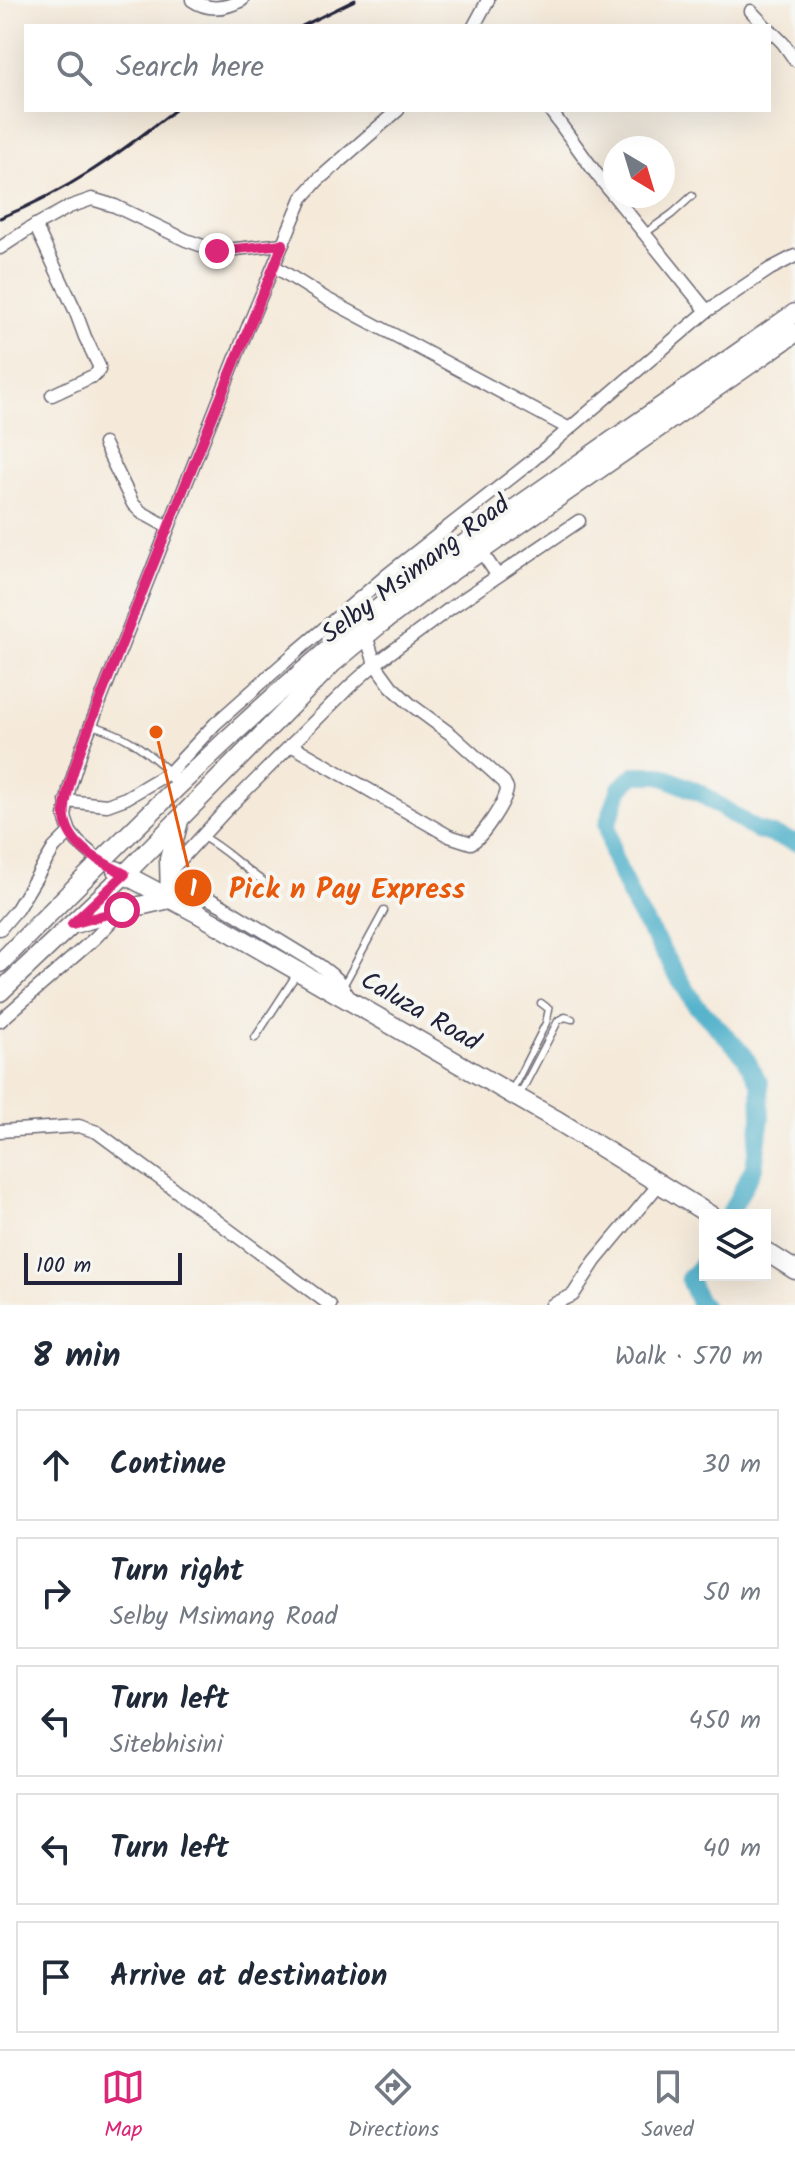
<!DOCTYPE html>
<meta charset="utf-8">
<style>
:root{--surface:#fff;--page:#f2f2f3;--text:#1f2937;--muted:#747a83;--line:#e0e1e3;--accent:#db2777}
body{margin:0;font-family:Kalam,sans-serif;background:var(--page);color:var(--text)}
.controls{position:absolute;right:24px;bottom:24px;display:grid;overflow:hidden;border-radius:0px;box-shadow:0 8px 32px #0002}
.controls button{width:72px;height:72px;display:grid;place-items:center;padding:0;border:0;border-bottom:2px solid var(--line);background:var(--surface);color:var(--text);font:40px sans-serif}
.compass{position:absolute;left:603px;top:136px;width:72px;height:72px;border-radius:50%;background:var(--surface);box-shadow:0 8px 32px #0002;rotate:142deg}
.scale{position:absolute;left:24px;bottom:20px;width:158px;box-sizing:border-box;padding-left:8px;border:4px solid #22223b;border-top:0;font-size:22px;line-height:28px;white-space:nowrap;color:#22223b;-webkit-text-stroke:6px #f6f6f2;paint-order:stroke}
.stop{position:absolute;width:24px;height:24px;margin:-18px;border:6px solid #db2777;border-radius:50%;background:#fff}
.stop.end{background:#db2777;border-color:#fff;box-shadow:0 2px 8px #0008}
.list{margin:0;padding:0;list-style:none}
h2{display:flex;justify-content:space-between;align-items:center;height:104px;margin:0;padding:0 32px;font-size:34px}
h2 small{font-size:26px;font-weight:400;color:var(--muted)}
.list li{display:grid;grid-template-columns:52px 1fr auto;gap:24px;align-items:center;box-sizing:border-box;height:112px;margin:0 16px 16px;padding:0 16px;border:2px solid var(--line);border-radius:0px}
.list b{display:block;font-size:30px;white-space:nowrap}
.list p{margin:0;font-size:26px;white-space:nowrap;color:var(--muted)}
.list em{font-size:26px;font-style:normal;color:var(--muted)}
.icon{flex:none;width:44px;height:44px;fill:none;stroke:currentColor;stroke-width:2;stroke-linecap:round;stroke-linejoin:round}
.map{position:relative;flex:none;width:795px;height:1305px;overflow:hidden}
.search{position:absolute;background:var(--surface);box-shadow:0 8px 32px #0002;left:24px;right:24px;top:24px;height:88px;display:flex;align-items:center;gap:20px;box-sizing:border-box;padding:0 28px;border-radius:0px;color:var(--muted);font-size:30px}
.sheet{height:744px;background:var(--surface)}
nav{display:flex;justify-content:space-around;align-items:center;box-sizing:border-box;height:112px;border-top:2px solid var(--line);background:var(--surface);font-size:22px;color:var(--muted)}
nav a{display:grid;justify-items:center;gap:4px}
nav .on{color:var(--accent)}
.map>svg:first-child{display:block}
.lines{fill:none;stroke-linecap:round;stroke-linejoin:round}
.river{stroke:#49aec9;stroke-width:18}
.lane-casing{stroke:#6c6873;stroke-width:9}
.street-casing{stroke:#6c6873;stroke-width:15}
.secondary-casing{stroke:#6c6873;stroke-width:21}
.lane{stroke:#fff;stroke-width:6}
.street{stroke:#fff;stroke-width:12}
.secondary{stroke:#fff;stroke-width:18}
.rail{stroke:#22223b;stroke-width:3}
.route{stroke:#db2777;stroke-width:10}
.labels{text-anchor:middle;dominant-baseline:central;stroke-width:8;stroke-linejoin:round;paint-order:stroke}
.street-label{font-size:26px;fill:#22223b;stroke:#f6f6f2}
.leader{fill:none;stroke:#e8590c;stroke-width:3}
.callout-dot{fill:#e8590c;stroke:#f6f6f2;stroke-width:3}
.mark-label{font-size:24px;text-anchor:middle;font-weight:bold;fill:#fff}
.callout-label{font-size:28px;text-anchor:middle;font-weight:bold;fill:#e8590c;stroke:#f6f6f2;stroke-width:8;stroke-linejoin:round;paint-order:stroke}
</style>
<div class="map">
<svg width="795" height="1305" viewBox="0 0 795 1305">
<rect width="100%" height="100%" fill="#f6f6f2"/>
<filter id="ink" filterUnits="userSpaceOnUse"><feTurbulence type="fractalNoise" baseFrequency=".0125" numOctaves="2"/><feDisplacementMap in="SourceGraphic" scale="16" xChannelSelector="R" yChannelSelector="G"/><feConvolveMatrix kernelMatrix="1 2 1 2 8 2 1 2 1" color-interpolation-filters="sRGB"/></filter>
<filter id="wash" filterUnits="userSpaceOnUse"><feTurbulence type="fractalNoise" baseFrequency=".006" numOctaves="4" result="noise"/><feDisplacementMap in="SourceGraphic" scale="32" xChannelSelector="R" yChannelSelector="G"/><feGaussianBlur stdDeviation="1.8" result="paint"/><feColorMatrix in="noise" values="0 0 0 0 0 0 0 0 0 0 0 0 0 0 0 0 0 1.4 0 .05"/><feComposite in="paint" operator="in"/></filter>
<g filter="url(#wash)">
<rect width="100%" height="100%" fill="#f5eada"/>
<g class="lines">
<g class="river">
<polyline points="729,1215 754,1167 761,1118 760,1084 744,1055 695,1004 635,906 613,856 607,825 620,788 635,775 660,775 700,793 754,829 795,842"/>
<polyline points="703,1305 699,1303 689,1279 705,1261"/>
</g>
</g>
</g>
<g filter="url(#ink)">
<g class="lines">
<g class="lane-casing">
<g id="lane">
<polyline points="644,234 672,214 692,196"/>
<path d="M91 725C127 735 141 747 169 771"/>
<path d="M201 836C226 849 241 867 263 881"/>
<polyline points="343,986 384,911"/>
<polyline points="255,1038 296,975"/>
<polyline points="512,1090 546,1023 549,1009 541,1003"/>
<polyline points="520,1094 558,1021 565,1017 572,1019"/>
</g>
</g>
<g class="street-casing">
<g id="street">
<path d="M192 0C208 11 225 9 242 0"/>
<polyline points="751,11 765,26"/>
<polyline points="474,26 488,0"/>
<polyline points="769,29 783,43 795,60"/>
<polyline points="550,110 598,176 707,311"/>
<polyline points="35,225 75,310 85,337 99,366 99,370 95,375 52,395"/>
<polyline points="0,248 29,229 69,207 92,199 115,206 186,240 217,251 283,244"/>
<polyline points="274,266 325,298 568,428"/>
<polyline points="104,444 133,504 141,512 168,527"/>
<polyline points="481,551 497,575"/>
<path d="M291 745 449 836 471 843C481 839 507 800 507 788 506 786 505 784 504 782L452 735 410 704 391 686 375 664 366 635"/>
<polyline points="178,787 170,772 215,724 295,653 387,575 527,465 707,311 770,269 795,256"/>
<polyline points="66,801 107,805 126,798 170,772"/>
<polyline points="100,861 78,842 70,832 65,817 69,789 82,748 115,663 248,327 302,198 318,180 398,110"/>
<polyline points="170,871 227,809 349,687 375,664 452,607 579,521"/>
<polyline points="170,879 221,905 319,965 337,979 351,1000"/>
<polyline points="0,929 17,909 54,848 70,832"/>
<polyline points="0,1021 95,938 122,910"/>
<polyline points="0,1131 79,1126 97,1132 330,1305"/>
<polyline points="552,1305 573,1295 595,1261 660,1183"/>
</g>
</g>
<g class="secondary-casing">
<g id="secondary">
<polyline points="116,870 197,913 555,1119 710,1215"/>
<polyline points="74,924 122,910 170,899 169,859 179,821"/>
<path d="M0 963C144 818 288 670 454 551L795 313"/>
<polyline points="0,992 125,874 333,663 380,624 429,587 795,333"/>
<polyline points="765,1251 795,1270"/>
</g>
</g>
<use href="#lane" class="lane"/>
<use href="#street" class="street"/>
<use href="#secondary" class="secondary"/>
<g class="rail">
<polyline points="302,26 355,0"/>
<path d="M0 218C70 190 116 156 175 110"/>
</g>
</g>
</g>
<g class="lines" filter="url(#ink)">
<path class="route" d="M122 910 72 924 125 874C101 862 69 847 65 818 61 790 97 708 108 679 165 533 224 389 283 244L217 251"/>
</g>
<g class="labels">
<g class="street-label">
<text transform="translate(416 570) rotate(-37)">Selby Msimang Road</text>
<text transform="translate(420 1012) rotate(30)">Caluza Road</text>
</g>
</g>
<path class="leader" d="M156 732L193 888"/>
<g class="callout-dot">
<circle cx="156" cy="732" r="8"/>
<circle cx="193" cy="888" r="20"/>
</g>
<g class="mark-label">
<text x="193" y="896">1</text>
</g>
<g class="callout-label">
<text x="347" y="898">Pick n Pay Express</text>
</g>
</svg>
<div class="controls">
<button><svg class="icon" aria-label="layers" viewBox="0 0 24 24"><path d="M12 4l9 5-9 5-9-5zM3 14l9 5 9-5"/></svg></button>
</div>
<svg class="compass" viewBox="-18 -18 36 36"><path d="M0-13l5 13h-10z" fill="#e53935"/><path d="M0 13l5-13h-10z" fill="#747a83"/></svg>
<div class="scale">100 m</div>
<div class="stop" style="left:122px;top:910px"></div>
<div class="stop end" style="left:217px;top:251px"></div>
<div class="search"><svg class="icon" aria-label="search" viewBox="0 0 24 24"><circle cx="10" cy="10" r="6"/><path d="M15 15l6 6"/></svg>Search here</div>
</div>
<section class="sheet">
<h2>8 min<small>Walk · 570 m</small></h2>
<ul class="list">
<li><svg class="icon" aria-label="ahead" viewBox="0 0 24 24"><path d="M12 20V5M6 11l6-6 6 6"/></svg><div><b>Continue</b></div><em>30 m</em></li>
<li><svg class="icon" aria-label="right" viewBox="0 0 24 24"><path d="M7 20v-9h11M14 6l5 5-5 5"/></svg><div><b>Turn right</b><p>Selby Msimang Road</p></div><em>50 m</em></li>
<li><svg class="icon" aria-label="left" viewBox="0 0 24 24"><path d="M17 20v-9H6M10 6l-5 5 5 5"/></svg><div><b>Turn left</b><p>Sitebhisini</p></div><em>450 m</em></li>
<li><svg class="icon" aria-label="left" viewBox="0 0 24 24"><path d="M17 20v-9H6M10 6l-5 5 5 5"/></svg><div><b>Turn left</b></div><em>40 m</em></li>
<li><svg class="icon" aria-label="arrive" viewBox="0 0 24 24"><path d="M6 21V4h12l-3 4 3 4H6"/></svg><div><b>Arrive at destination</b></div></li>
</ul>
</section>
<nav>
<a class="on"><svg class="icon" aria-label="map" viewBox="0 0 24 24"><path d="M3 6l6-2 6 2 6-2v14l-6 2-6-2-6 2zM9 4v14M15 6v14"/></svg>Map</a>
<a><svg class="icon" aria-label="directions" viewBox="0 0 24 24"><path d="M12 3l9 9-9 9-9-9zM9 14v-3h6M13 9l2 2-2 2"/></svg>Directions</a>
<a><svg class="icon" aria-label="saved" viewBox="0 0 24 24"><path d="M7 4h10v16l-5-4-5 4z"/></svg>Saved</a>
</nav>
